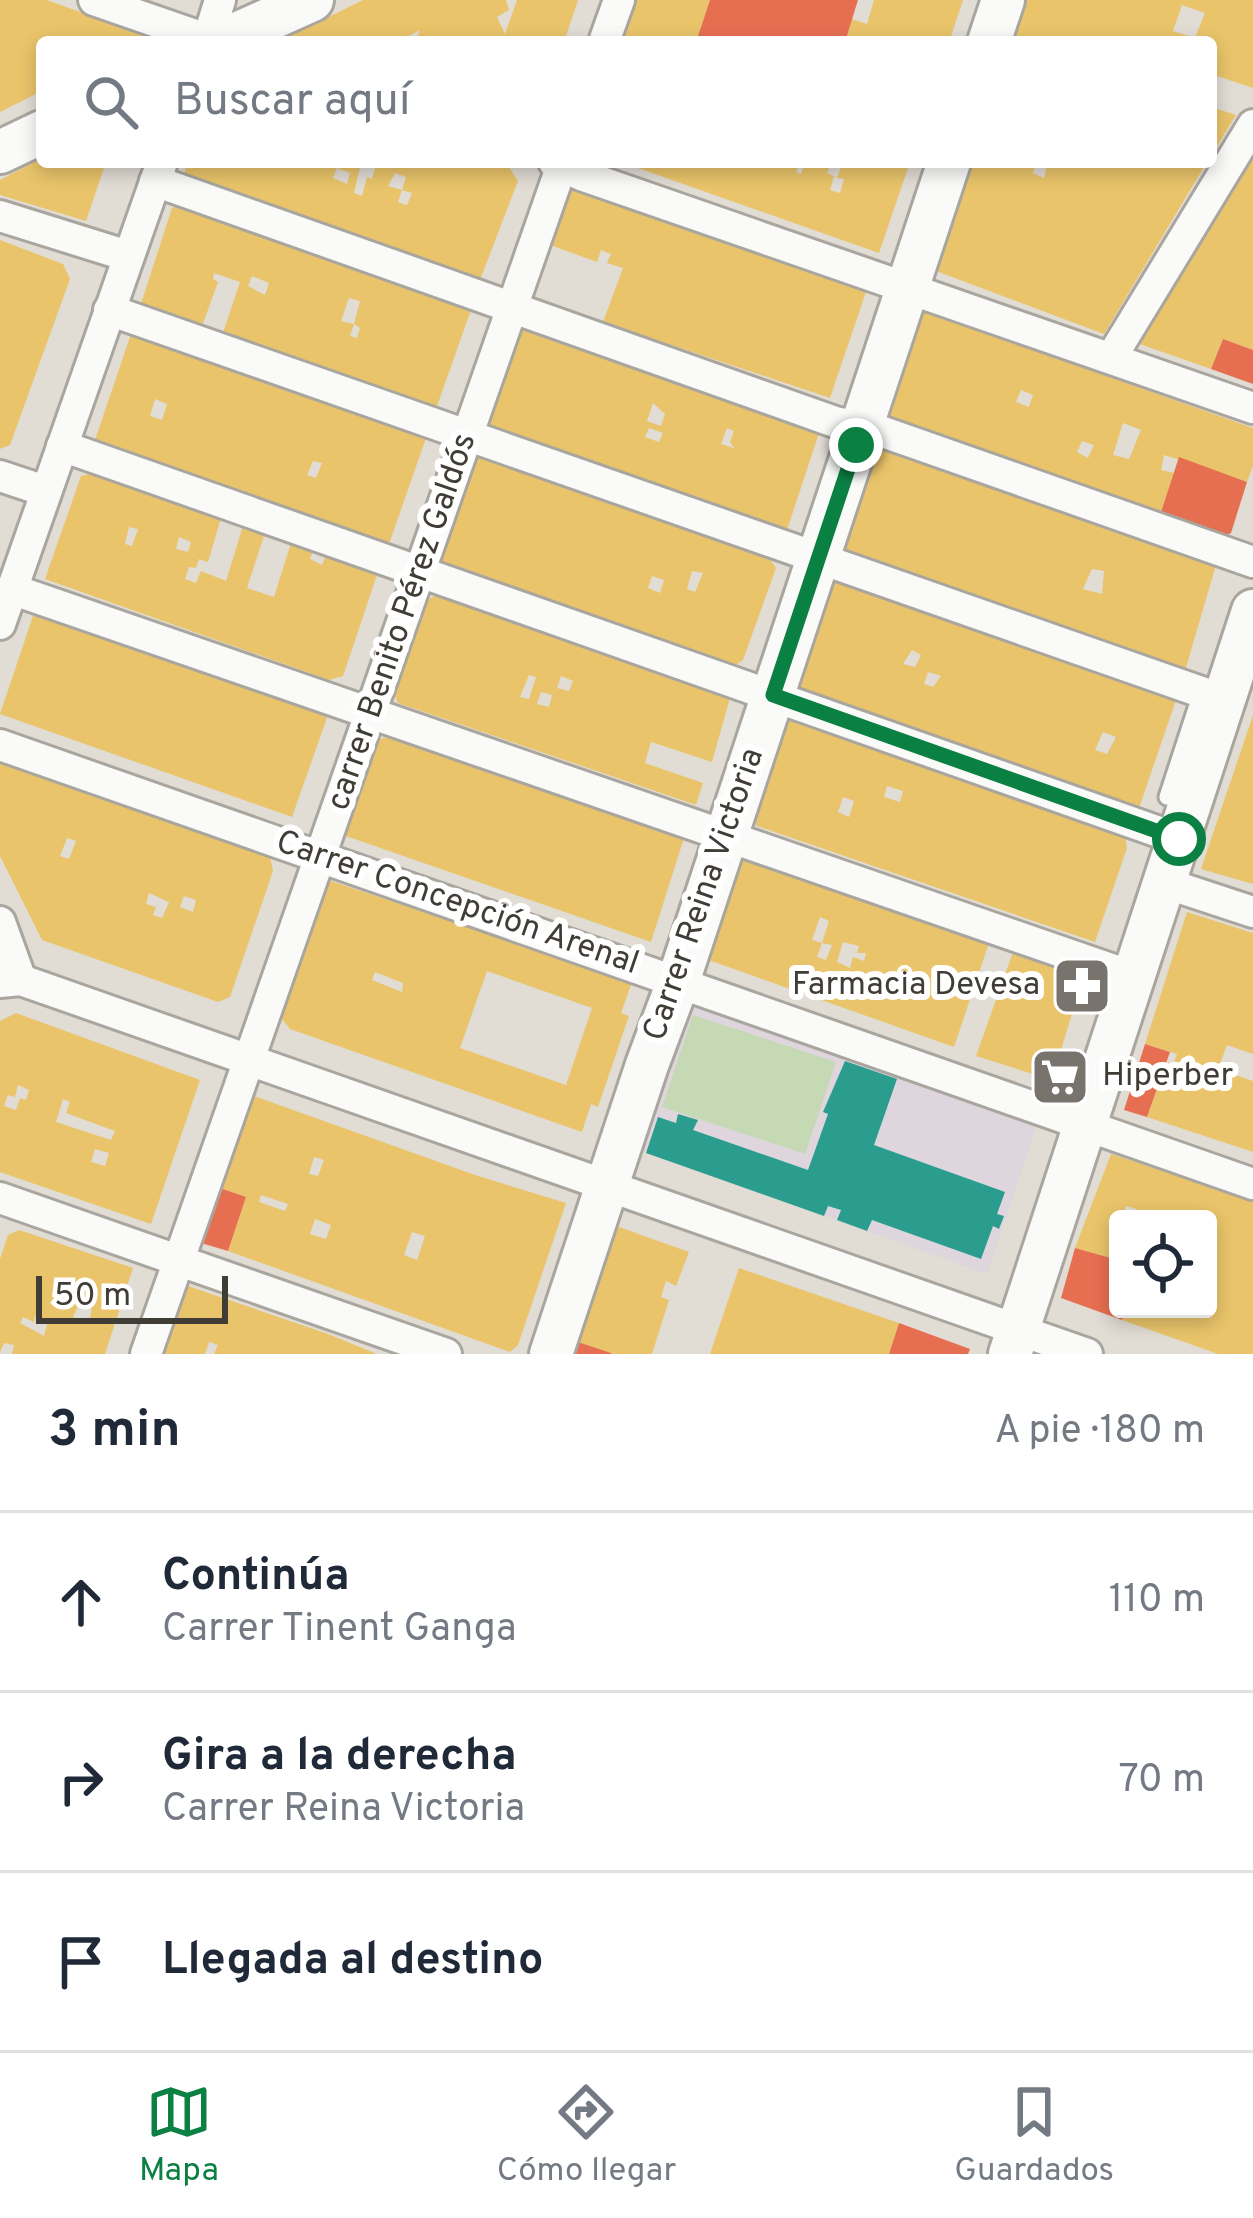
<!DOCTYPE html>
<html lang="es">
<meta charset="utf-8">
<style>
:root{--surface:#fff;--page:#f6f6f7;--text:#1f2937;--muted:#747a83;--line:#e0e1e3;--accent:#0b8043}
body{margin:0;font-family:Overpass,sans-serif;background:var(--page);color:var(--text)}
.controls{position:absolute;right:36px;bottom:36px;display:grid;overflow:hidden;border-radius:12px;box-shadow:0 6px 18px #0003}
.controls button{width:108px;height:108px;display:grid;place-items:center;padding:0;border:0;border-bottom:3px solid var(--line);background:var(--surface);color:var(--text);font:60px sans-serif}
.scale{position:absolute;left:36px;bottom:30px;width:192px;box-sizing:border-box;padding-left:12px;border:6px solid #403c36;border-top:0;font-size:33px;line-height:42px;white-space:nowrap;color:#403c36;-webkit-text-stroke:9px #fff;paint-order:stroke}
.stop{position:absolute;width:36px;height:36px;margin:-27px;border:9px solid #0b8043;border-radius:50%;background:#fff}
.stop.end{background:#0b8043;border-color:#fff;box-shadow:0 3px 12px #0008}
.list{margin:0;padding:0;list-style:none}
h2{display:flex;justify-content:space-between;align-items:center;height:156px;margin:0;padding:0 48px;font-size:51px}
h2 small{font-size:39px;font-weight:400;color:var(--muted)}
.list li{display:grid;grid-template-columns:78px 1fr auto;gap:36px;align-items:center;box-sizing:border-box;height:180px;padding:0 48px;border-top:3px solid var(--line)}
.list b{display:block;font-size:45px;white-space:nowrap}
.list p{margin:0;font-size:39px;white-space:nowrap;color:var(--muted)}
.list em{font-size:39px;font-style:normal;color:var(--muted)}
.icon{flex:none;width:66px;height:66px;fill:none;stroke:currentColor;stroke-width:2;stroke-linecap:round;stroke-linejoin:round}
.map{position:relative;flex:none;width:1253px;height:1354px;overflow:hidden}
.search{position:absolute;background:var(--surface);box-shadow:0 6px 18px #0003;left:36px;right:36px;top:36px;height:132px;display:flex;align-items:center;gap:30px;box-sizing:border-box;padding:0 42px;border-radius:12px;color:var(--muted);font-size:45px}
.sheet{height:696px;background:var(--surface)}
nav{display:flex;justify-content:space-around;align-items:center;box-sizing:border-box;height:168px;border-top:3px solid var(--line);background:var(--surface);font-size:33px;color:var(--muted)}
nav a{display:grid;justify-items:center;gap:6px}
nav .on{color:var(--accent)}
.map>svg:first-child{display:block}
.education{fill:#ded5dd}
.green{fill:#c6d9b5}
.homes{fill:#e9c46a;fill-rule:evenodd}
.shops{fill:#e76f51}
.schools{fill:#2a9d8f}
.lines{fill:none;stroke-linecap:round;stroke-linejoin:round}
.lane-casing{stroke:#a9a59f;stroke-width:21}
.street-casing{stroke:#a9a59f;stroke-width:36}
.secondary-casing{stroke:#a9a59f;stroke-width:48}
.lane{stroke:#fafaf9;stroke-width:15}
.street{stroke:#fafaf9;stroke-width:30}
.secondary{stroke:#fafaf9;stroke-width:42}
.route{stroke:#0b8043;stroke-width:15}
.labels{text-anchor:middle;dominant-baseline:central;stroke-width:12;stroke-linejoin:round;paint-order:stroke}
.street-label{font-size:33px;fill:#403c36;stroke:#fff}
.poi-label{font-size:33px;fill:#403c36;stroke:#fff;text-anchor:end}
</style>
<div class="map">
<svg width="1253" height="1354" viewBox="0 0 1253 1354">
<rect width="100%" height="100%" fill="#e1dcd4"/>
<polygon class="education" points="687,1003 1037,1125 987,1274 640,1150"/>
<polygon class="green" points="693,1015 836,1062 805,1154 662,1107"/>
<g class="homes">
<polygon points="0,0 47,0 146,36 140,42 42,42 42,91 0,112"/>
<polygon points="363,0 506,0 509,10 497,17 505,34 517,0 578,0 564,42 415,42 420,30 409,36 408,42 290,42 290,36"/>
<polygon points="635,0 710,0 696,42 620,42"/>
<polygon points="874,0 963,0 949,42 845,42 852,19 867,24"/>
<path d="M1026 0H1253V88L1211 74V42H1011ZM1182 5 1205 13 1195 38 1173 31Z"/>
<polygon points="1211,107 1236,115 1211,156"/>
<polygon points="1253,150 1253,350 1223,339 1211,369 1134,342"/>
<polygon points="42,158 42,162 106,162 86,221 0,195 0,180"/>
<path d="M188 162H495L509 167 518 181 480 280 184 173ZM361 163 375 168 372 179 367 177 362 196 354 193ZM337 168 350 173 347 184 333 178ZM395 173 406 177 402 190 412 193 407 205 398 202 402 190 388 186Z"/>
<polygon points="621,162 800,162 796,172 801,174 805,162 832,162 827,173 834,176 830,190 840,193 844,179 837,178 843,162 910,162 879,253"/>
<polygon points="971,162 1036,162 1033,173 1044,178 1048,162 1207,162 1104,334 936,271"/>
<polygon points="570,188 867,289 830,398 603,322 623,268 607,263 611,254 601,250 597,262 550,245"/>
<path d="M186 203 472 307 435 412 222 336 240 282 214 273 213 279 218 282 201 329 140 307 172 208ZM252 276 269 283 265 295 248 286ZM349 298 360 301 354 324 360 328 357 338 350 336 354 324 341 321Z"/>
<polygon points="0,240 63,264 70,279 10,445 0,449"/>
<path d="M923 311 1253 428V466L1247 482 1164 455 1161 470 1174 473 1160 515 887 417ZM1021 390 1033 395 1029 407 1016 402ZM1123 423 1141 430 1129 459 1113 455ZM1082 441 1094 445 1088 458 1077 452Z"/>
<path d="M522 322 822 424 786 533 492 436 487 426ZM653 403 665 414 661 426 647 421ZM649 428 663 433 659 442 645 437ZM727 428 734 431 730 442 734 448 721 444Z"/>
<path d="M131 334 426 438 388 547 94 443ZM155 399 167 404 162 420 150 416ZM313 461 322 463 316 478 307 475Z"/>
<path d="M876 445 1216 565 1185 671 849 556 844 544ZM1092 569 1104 571 1102 594 1083 589Z"/>
<path d="M478 457 768 557 776 568 743 660 731 668 438 567ZM692 571 703 573 695 592 687 589ZM652 576 664 580 660 593 648 588Z"/>
<path d="M93 473 221 518 208 562 199 559 196 568 189 567 185 579 196 583 201 571 226 581 243 526 265 533 247 588 274 597 291 543 313 551 310 559 322 565 326 555 378 572 343 676 329 680 45 579 81 476ZM129 527 138 529 132 546 125 544ZM179 537 191 542 188 552 176 549Z"/>
<path d="M832 581 1176 700 1138 811 796 687ZM912 650 921 655 915 667 903 664ZM928 672 941 676 933 687 924 684ZM1103 732 1116 737 1107 754 1095 750Z"/>
<path d="M438 594 731 694 712 762 651 742 645 763 703 783 696 805 398 703 393 692 427 600ZM529 675 536 677 529 699 520 697ZM561 676 573 681 569 691 557 688ZM541 692 552 695 549 707 537 704Z"/>
<polygon points="34,613 328,715 292,817 0,714"/>
<polygon points="1253,715 1253,884 1201,869"/>
<path d="M796 719 1125 836 1127 848 1095 942 757 826 751 814 782 723ZM887 786 903 791 900 802 884 797ZM843 797 854 801 849 817 838 812Z"/>
<polygon points="388,737 684,838 651,942 343,835 376,740"/>
<path d="M0 762 270 857 273 871 230 997 218 1002 42 940 0 856ZM67 838 76 841 69 859 60 856ZM149 893 169 902 162 918 153 915 156 907 146 904ZM184 896 196 900 193 912 180 907Z"/>
<path d="M746 860 989 943 954 1047 703 958 735 865ZM820 917 829 921 822 943 832 945 826 960 817 957 822 943 812 940ZM843 942 859 946 857 953H866L864 961 853 957 850 968 837 962Z"/>
<path d="M328 880 632 982 621 1013 629 1016 598 1107 591 1104 582 1132 290 1029 279 1015ZM487 971 592 1008 566 1085 460 1048ZM375 972 403 983 402 992 372 980Z"/>
<polygon points="1187,912 1253,933 1253,1054 1227,1045 1218,1069 1253,1081 1253,1152 1147,1117 1164,1070 1171,1072 1177,1054 1145,1044"/>
<polygon points="1013,952 1083,977 1052,1080 976,1056"/>
<path d="M16 1013 200 1080 151 1224 0 1172V1021ZM18 1085 29 1090 26 1100 20 1098 16 1110 4 1106 8 1095 15 1097ZM63 1099 70 1102 66 1113 115 1131 111 1140 56 1122ZM95 1149 109 1153 105 1166 91 1162Z"/>
<path d="M254 1096 475 1175 566 1203 518 1345 510 1352 228 1251 246 1197 220 1188ZM314 1157 324 1160 318 1176 309 1174ZM261 1195 288 1204 285 1211 259 1202ZM315 1219 331 1225 326 1239 310 1234ZM412 1232 425 1236 417 1260 404 1255Z"/>
<polygon points="1111,1154 1253,1201 1253,1354 1218,1354 1122,1320 1126,1309 1208,1309 1208,1219 1133,1219 1137,1209 1126,1206 1115,1235 1118,1260 1075,1248"/>
<polygon points="616,1226 689,1252 676,1286 666,1281 661,1297 669,1300 652,1354 613,1354 578,1342"/>
<path d="M19 1230 133 1268 105 1354H12L14 1345 4 1343 0 1352V1259L8 1235ZM79 1304 92 1309 89 1322 73 1317ZM35 1316 48 1321 44 1336 20 1323 23 1317 34 1322Z"/>
<polygon points="739,1268 899,1323 889,1354 710,1354"/>
<polygon points="185,1285 328,1334 377,1354 214,1354 218,1345 209,1342 205,1354 160,1354"/>
</g>
<g class="shops">
<polygon points="710,0 858,0 845,42 696,42"/>
<polygon points="1223,339 1253,350 1253,384 1211,369"/>
<polygon points="1179,457 1247,482 1231,533 1220,538 1160,515"/>
<polygon points="1145,1044 1170,1052 1147,1117 1124,1110"/>
<polygon points="220,1188 246,1197 228,1251 201,1243"/>
<polygon points="1075,1248 1118,1260 1118,1309 1126,1309 1122,1320 1061,1298"/>
<polygon points="899,1323 970,1349 968,1354 889,1354"/>
<polygon points="578,1342 611,1353 611,1354 574,1354"/>
</g>
<polygon class="schools" points="845,1061 897,1079 874,1145 1005,1192 997,1214 1004,1216 999,1229 993,1226 981,1259 872,1220 867,1231 837,1220 841,1210 828,1206 824,1216 646,1153 658,1117 676,1123 678,1114 698,1120 693,1130 808,1170 828,1114 823,1112"/>
<g class="lines">
<g class="lane-casing">
<polyline id="lane" points="1167,797 1201,693"/>
</g>
<g class="street-casing">
<g id="street">
<polyline points="94,0 192,34 199,42"/>
<polyline points="207,42 220,0"/>
<polyline points="604,42 619,0"/>
<polyline points="554,162 581,175 1253,408"/>
<polyline points="155,181 835,422 883,432 1253,562"/>
<polyline points="0,216 128,256"/>
<polyline points="109,310 1224,700"/>
<polyline points="1111,358 1253,125"/>
<polyline points="62,446 1179,839"/>
<polyline points="0,476 45,491"/>
<polyline points="11,589 1134,977"/>
<polyline points="0,624 161,165"/>
<polyline points="0,745 1253,1184"/>
<polyline points="1165,883 1253,912"/>
<polyline points="0,922 21,980"/>
<polyline points="0,982 21,980 1087,1354"/>
<polyline points="0,1198 446,1354"/>
<polyline points="146,1354 563,162"/>
</g>
</g>
<g class="secondary-casing">
<g id="secondary">
<polyline points="219,42 312,0"/>
<polyline points="989,42 1003,0"/>
<polyline points="0,152 42,132"/>
<polyline points="551,1354 647,1065 678,982 949,162"/>
<polyline points="1010,1354 1253,611"/>
</g>
</g>
<use href="#lane" class="lane"/>
<use href="#street" class="street"/>
<use href="#secondary" class="secondary"/>
</g>
<g class="lines">
<polyline class="route" points="856,445 773,695 1179,839"/>
</g>
<defs>
<g id="pharmacy-square" transform="scale(3)"><rect x="-9" y="-9" width="18" height="18" rx="4" fill="#78746d" stroke="#fff"/><path d="M-2-6h4v4h4v4h-4v4h-4v-4h-4v-4h4Z" fill="#fff"/></g>
<g id="supermarket-square" transform="scale(3)"><rect x="-9" y="-9" width="18" height="18" rx="4" fill="#78746d" stroke="#fff"/><path d="M-6-5.5h2.5l.6 2H6L4.5 2H-2.5L-4.4-4H-6ZM-1.5 3.2a1.3 1.3 0 1 0 .1 0ZM3 3.2a1.3 1.3 0 1 0 .1 0Z" fill="#fff"/></g>
</defs>
<g fill-rule="evenodd">
<use href="#pharmacy-square" x="1082" y="986"/>
<use href="#supermarket-square" x="1060" y="1077"/>
</g>
<g class="labels">
<g class="street-label">
<text transform="translate(403 622) rotate(-71)">carrer Benito Pérez Galdós</text>
<text transform="translate(705 895) rotate(-71)">Carrer Reina Victoria</text>
<text transform="translate(457 904) rotate(19)">Carrer Concepción Arenal</text>
</g>
<g class="poi-label">
<text x="1040" y="986">Farmacia Devesa</text>
<text x="1102" y="1077" text-anchor="start">Hiperber</text>
</g>
</g>
</svg>
<div class="controls">
<button><svg class="icon" aria-label="locate" viewBox="0 0 24 24"><circle cx="12" cy="12" r="6"/><path d="M12 2v4M12 18v4M2 12h4M18 12h4"/></svg></button>
</div>
<div class="scale">50 m</div>
<div class="stop" style="left:1179px;top:839px"></div>
<div class="stop end" style="left:856px;top:445px"></div>
<div class="search"><svg class="icon" aria-label="search" viewBox="0 0 24 24"><circle cx="10" cy="10" r="6"/><path d="M15 15l6 6"/></svg>Buscar aquí</div>
</div>
<section class="sheet">
<h2>3 min<small>A pie · 180 m</small></h2>
<ul class="list">
<li><svg class="icon" aria-label="ahead" viewBox="0 0 24 24"><path d="M12 20V5M6 11l6-6 6 6"/></svg><div><b>Continúa</b><p>Carrer Tinent Ganga</p></div><em>110 m</em></li>
<li><svg class="icon" aria-label="right" viewBox="0 0 24 24"><path d="M7 20v-9h11M14 6l5 5-5 5"/></svg><div><b>Gira a la derecha</b><p>Carrer Reina Victoria</p></div><em>70 m</em></li>
<li><svg class="icon" aria-label="arrive" viewBox="0 0 24 24"><path d="M6 21V4h12l-3 4 3 4H6"/></svg><div><b>Llegada al destino</b></div></li>
</ul>
</section>
<nav>
<a class="on"><svg class="icon" aria-label="map" viewBox="0 0 24 24"><path d="M3 6l6-2 6 2 6-2v14l-6 2-6-2-6 2zM9 4v14M15 6v14"/></svg>Mapa</a>
<a><svg class="icon" aria-label="directions" viewBox="0 0 24 24"><path d="M12 3l9 9-9 9-9-9zM9 14v-3h6M13 9l2 2-2 2"/></svg>Cómo llegar</a>
<a><svg class="icon" aria-label="saved" viewBox="0 0 24 24"><path d="M7 4h10v16l-5-4-5 4z"/></svg>Guardados</a>
</nav>
